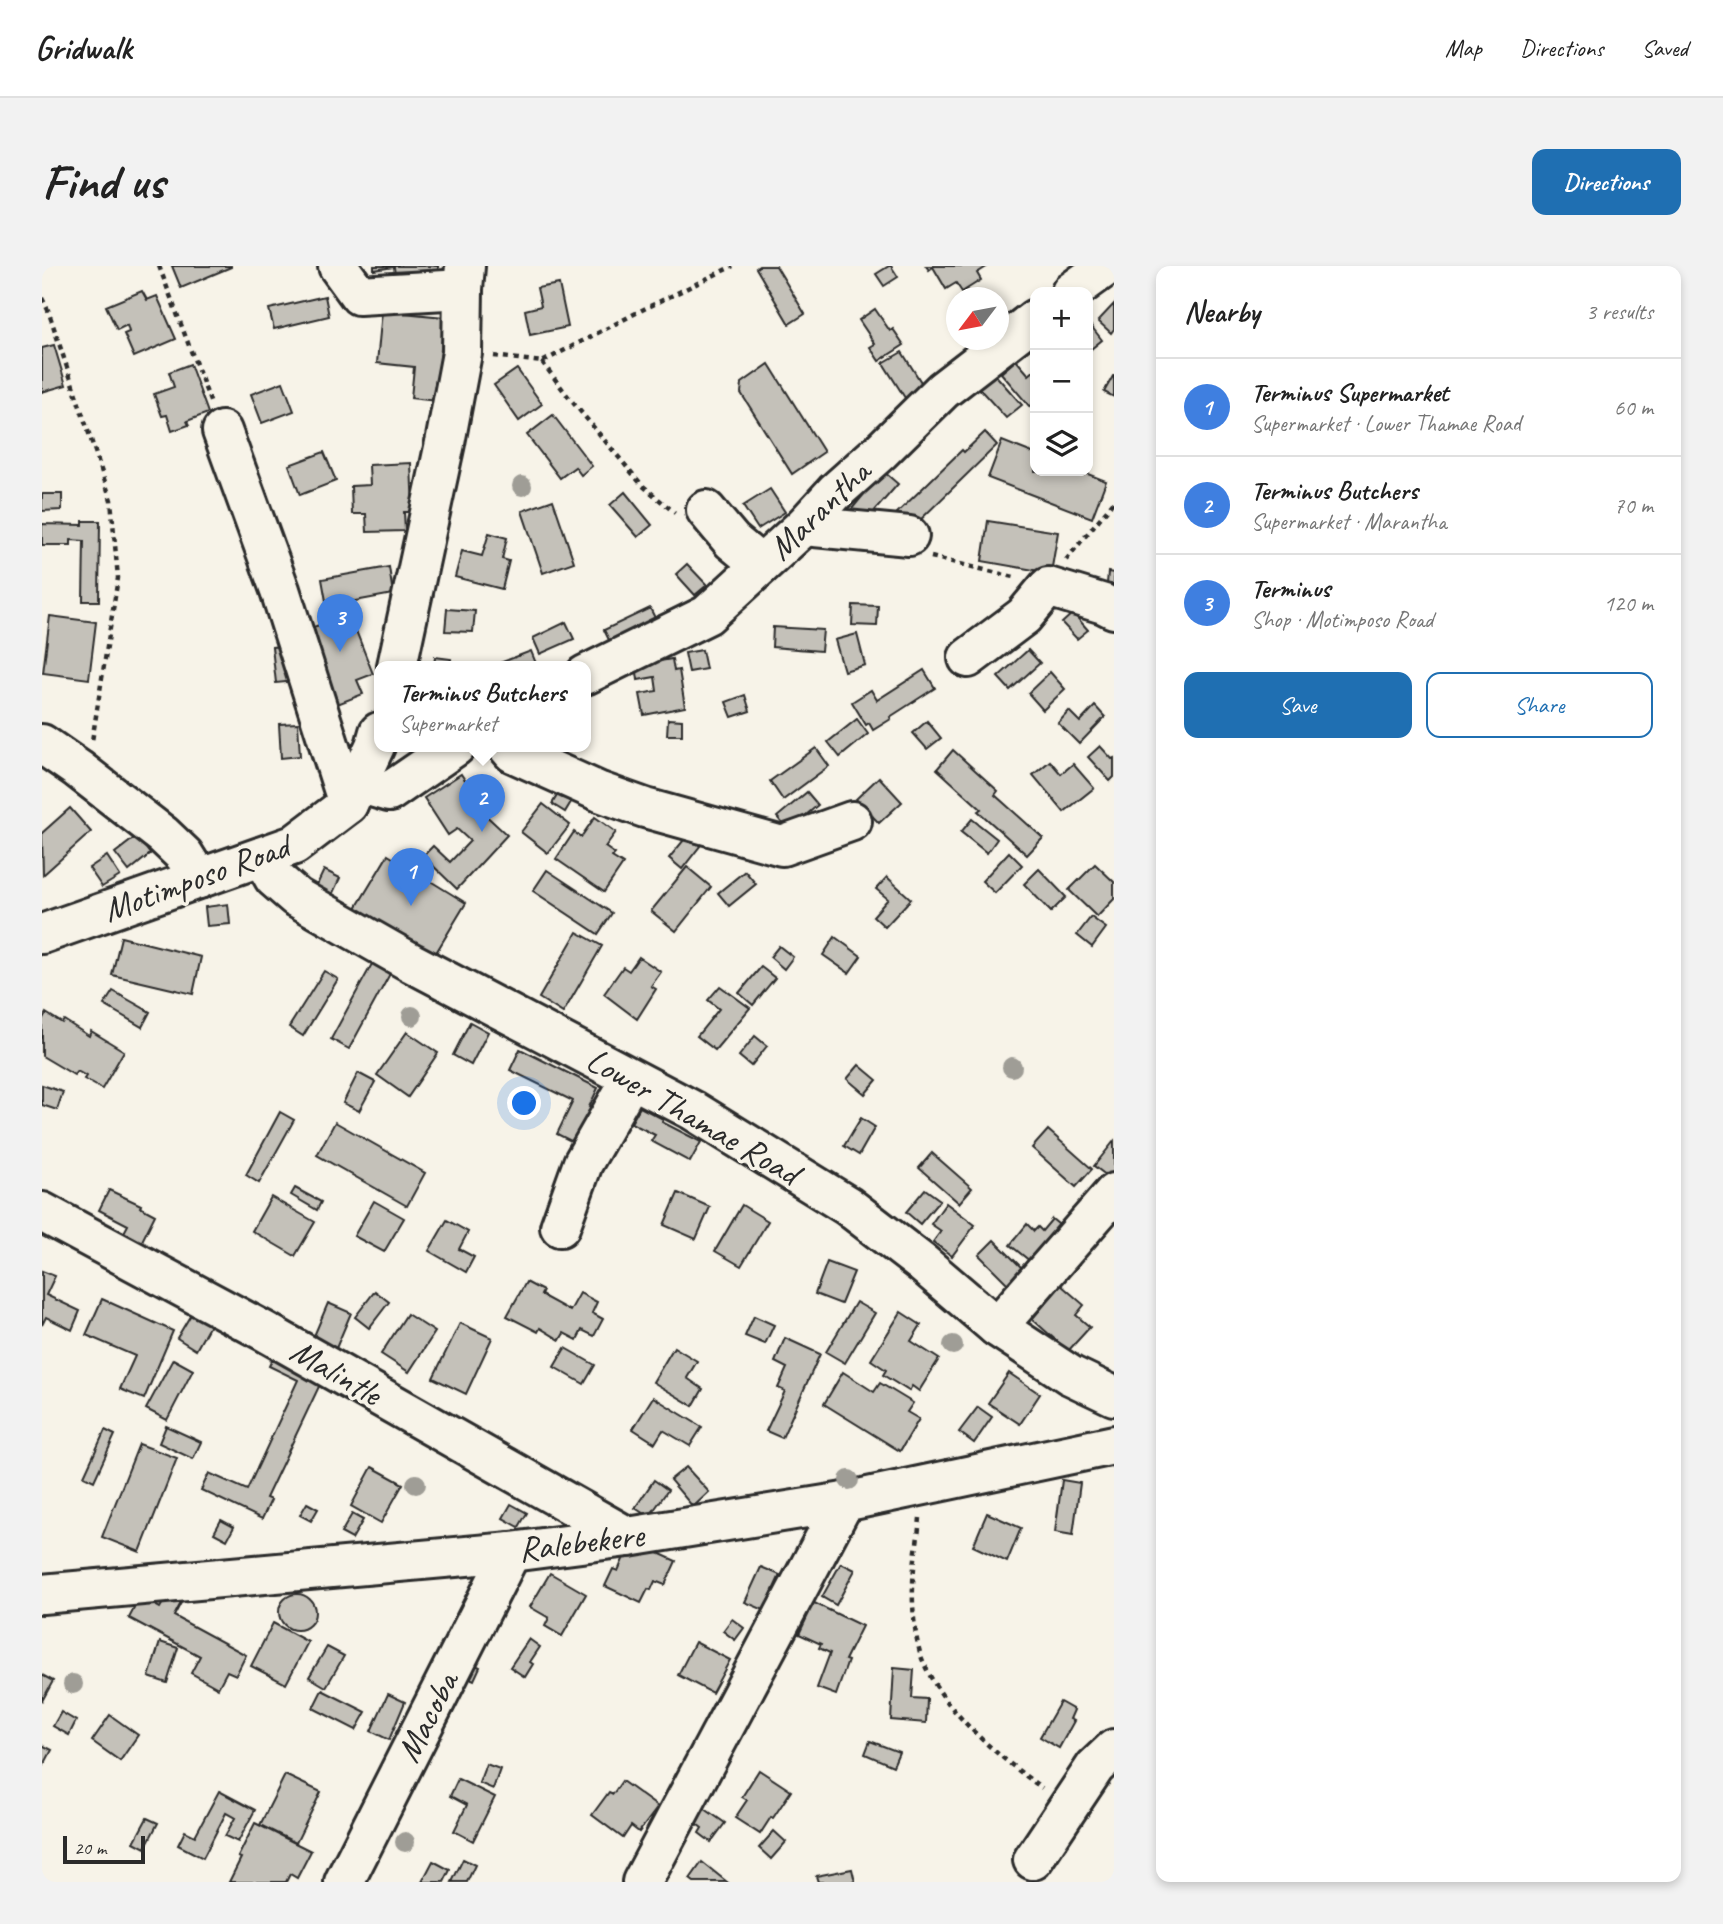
<!DOCTYPE html>
<meta charset="utf-8">
<style>
:root{--surface:#fff;--page:#f2f2f2;--text:#222;--muted:#767676;--line:#e0e0e0;--accent:#1f6fb2}
body{margin:0;font-family:Caveat,sans-serif;background:var(--page);color:var(--text)}
.controls{position:absolute;right:21px;top:21px;display:grid;overflow:hidden;border-radius:14px;box-shadow:0 4px 10px #0003}
.controls button{width:63px;height:63px;display:grid;place-items:center;padding:0;border:0;border-bottom:2px solid var(--line);background:var(--surface);color:var(--text);font:35px sans-serif}
.compass{position:absolute;left:904px;top:21px;width:63px;height:63px;border-radius:50%;background:var(--surface);box-shadow:0 4px 10px #0003;rotate:238deg}
.scale{position:absolute;left:21px;bottom:18px;width:82px;box-sizing:border-box;padding-left:7px;border:4px solid #2b2b2b;border-top:0;font-size:19px;line-height:24px;white-space:nowrap;color:#2b2b2b;-webkit-text-stroke:5px #f7f3e8;paint-order:stroke}
.you{position:absolute;left:483px;top:838px;width:24px;height:24px;margin:-18px;border:5px solid #fff;border-radius:50%;background:#1a73e8;box-shadow:0 0 0 10px #1a73e833}
.badge{display:grid;place-items:center;width:46px;height:46px;border-radius:50%;background:var(--accent);color:#fff;font-size:23px;font-weight:700}
.pin{position:absolute;translate:-50% -58px;filter:drop-shadow(0 2px 4px #0008)}
.pin::after{content:'';position:absolute;top:37px;width:24px;height:21px;background:inherit;clip-path:polygon(0 0,100% 0,50% 100%)}
.popup{position:absolute;left:332px;top:395px;width:217px;height:91px;box-sizing:border-box;display:grid;place-content:center;border-radius:14px;background:var(--surface);filter:drop-shadow(0 2px 5px #0005);font-size:23px;white-space:nowrap;color:var(--muted)}
.popup b{font-size:26px;color:var(--text)}
.popup::after{content:'';position:absolute;left:50%;top:100%;margin-left:-14px;border:14px solid transparent;border-top-color:var(--surface)}
.list{margin:0;padding:0;list-style:none}
h2{display:flex;justify-content:space-between;align-items:center;height:91px;margin:0;padding:0 28px;font-size:30px}
h2 small{font-size:23px;font-weight:400;color:var(--muted)}
.list li{display:grid;grid-template-columns:46px 1fr auto;gap:21px;align-items:center;box-sizing:border-box;height:98px;padding:0 28px;border-top:2px solid var(--line)}
.list b{display:block;font-size:26px;white-space:nowrap}
.list p{margin:0;font-size:23px;white-space:nowrap;color:var(--muted)}
.list em{font-size:23px;font-style:normal;color:var(--muted)}
.actions{display:flex;gap:14px;padding:21px 28px}
.actions a{flex:1;padding:16px 0;border:2px solid var(--accent);border-radius:14px;text-align:center;font-size:24px;color:var(--accent)}
.actions .main{background:var(--accent);color:#fff}
.icon{flex:none;width:38px;height:38px;fill:none;stroke:currentColor;stroke-width:2;stroke-linecap:round;stroke-linejoin:round}
.map{position:relative;flex:none;width:1072px;height:1616px;overflow:hidden;border-radius:14px}
header{display:flex;align-items:center;gap:42px;box-sizing:border-box;height:98px;padding:0 35px;background:var(--surface);border-bottom:2px solid var(--line)}
header strong{font-size:33px}
nav{display:flex;gap:38px;margin-inline-start:auto;font-size:24px}
.intro{display:flex;align-items:center;justify-content:space-between;box-sizing:border-box;height:168px;padding:0 42px}
h1{margin:0;font-size:49px}
.button{padding:18px 32px;border-radius:14px;background:var(--accent);color:#fff;font-size:24px;font-weight:700}
main{display:flex;gap:42px;padding:0 42px}
aside{flex:1;background:var(--surface);border-radius:14px;box-shadow:0 4px 10px #0003}
.map>svg:first-child{display:block}
.building{fill:#c4c1b9;stroke:#2b2b2b;stroke-width:2}
.lines{fill:none;stroke-linecap:round;stroke-linejoin:round}
.minor-casing{stroke:#2b2b2b;stroke-width:44}
.path{stroke:#2b2b2b;stroke-width:4.5;stroke-dasharray:5 5;stroke-linecap:butt}
.minor{stroke:#f7f3e8;stroke-width:38}
.tree{fill:#9f9d96}
.labels{text-anchor:middle;dominant-baseline:central;stroke-width:7;stroke-linejoin:round;paint-order:stroke}
.street-label{font-size:35px;fill:#2b2b2b;stroke:#f7f3e8}
</style>
<header>
<strong>Gridwalk</strong>
<nav><a>Map</a><a>Directions</a><a>Saved</a></nav>
</header>
<div class="intro"><h1>Find us</h1><a class="button">Directions</a></div>
<main>
<div class="map">
<svg width="1072" height="1616" viewBox="0 0 1072 1616">
<rect width="100%" height="100%" fill="#f7f3e8"/>
<filter id="ink" filterUnits="userSpaceOnUse"><feTurbulence type="fractalNoise" baseFrequency=".0143" numOctaves="2"/><feDisplacementMap in="SourceGraphic" scale="14" xChannelSelector="R" yChannelSelector="G"/><feConvolveMatrix kernelMatrix="1 2 1 2 8 2 1 2 1" color-interpolation-filters="sRGB"/></filter>
<g filter="url(#ink)">
<g class="building">
<polygon points="130,0 189,0 189,1 139,22"/>
<polygon points="332,0 396,0 396,4 353,9 352,1 332,4"/>
<polygon points="717,0 734,0 763,48 747,58 714,2"/>
<polygon points="847,0 849,0 856,11 842,20 834,8"/>
<polygon points="884,0 946,0 935,7 939,14 920,26 914,17 904,23 891,1 887,4"/>
<polygon points="517,18 526,61 488,69 483,44 499,40 495,22"/>
<polygon points="100,25 105,34 115,30 134,73 92,91 82,68 87,66 85,59 75,64 64,40"/>
<polygon points="283,30 287,50 232,63 227,43"/>
<polygon points="1072,38 1072,63 1069,67 1056,55"/>
<polygon points="833,43 848,65 851,63 862,79 837,95 828,81 833,78 817,54"/>
<polygon points="340,45 402,51 394,135 369,132 372,101 335,97"/>
<polygon points="1046,56 1060,74 1049,83 1046,79"/>
<polygon points="12,79 24,119 0,126 0,82"/>
<polygon points="860,86 882,121 863,132 841,97"/>
<polygon points="974,94 987,109 993,104 993,136 988,141 959,107"/>
<polygon points="148,98 166,147 145,155 147,159 130,165 125,149 120,150 112,128 132,121 127,106"/>
<polygon points="727,98 782,186 750,208 699,127 700,117"/>
<polygon points="475,103 500,138 477,155 452,119"/>
<polygon points="949,104 980,139 964,152 933,118"/>
<polygon points="1071,110 1072,110 1072,131 1062,126"/>
<polygon points="241,116 252,145 220,157 209,128"/>
<polygon points="511,149 550,200 539,209 533,201 518,212 485,169"/>
<polygon points="943,166 955,179 870,262 855,247 920,184 922,186"/>
<polygon points="960,175 993,188 993,205 1038,205 1064,215 1050,252 946,212"/>
<polygon points="282,186 294,215 258,229 247,199"/>
<polygon points="369,197 371,246 362,246 363,265 325,266 324,248 310,248 309,220 328,219 327,199"/>
<polygon points="841,205 856,218 823,256 809,244"/>
<polygon points="728,223 743,246 716,263 701,240"/>
<polygon points="583,226 610,259 596,271 568,239"/>
<polygon points="0,228 20,228 20,244 0,245"/>
<polygon points="511,234 532,296 501,307 480,245"/>
<polygon points="41,255 58,255 57,335 41,335 42,275 29,274 29,279 0,279 0,258 41,259"/>
<polygon points="946,255 1016,266 1009,307 940,295"/>
<polygon points="447,267 465,272 460,293 467,295 460,323 413,311 420,285 440,290"/>
<polygon points="645,298 665,319 653,329 634,308"/>
<polygon points="347,301 351,328 297,338 297,333 284,335 280,313"/>
<polygon points="1066,306 1072,307 1072,318 1065,318"/>
<polygon points="811,339 836,340 835,360 810,359"/>
<polygon points="608,342 617,360 571,382 562,364"/>
<polygon points="405,343 433,345 431,366 403,365"/>
<polygon points="307,347 331,408 315,414 321,428 293,439 264,364"/>
<polygon points="1031,347 1046,364 1035,373 1020,357"/>
<polygon points="8,350 54,356 47,413 1,407"/>
<polygon points="524,356 532,373 498,388 491,372"/>
<polygon points="731,361 781,364 779,385 730,381"/>
<polygon points="815,368 823,399 802,405 793,374"/>
<polygon points="250,379 254,415 234,417 230,381"/>
<polygon points="660,384 664,403 647,406 643,387"/>
<polygon points="986,384 998,397 968,424 956,411"/>
<polygon points="489,385 495,400 456,400 455,398"/>
<polygon points="393,391 409,393 408,400 392,400"/>
<polygon points="630,393 632,405 637,404 643,441 602,449 598,428 615,425 613,411 596,414 594,399"/>
<polygon points="882,404 893,422 848,451 849,453 831,464 827,457 824,459 810,436 829,424 835,434"/>
<polygon points="1008,406 1023,423 1001,444 986,427"/>
<polygon points="703,429 708,445 690,451 684,436"/>
<polygon points="1053,440 1063,451 1037,478 1016,457 1027,445 1038,456"/>
<polygon points="626,453 640,454 640,469 625,469"/>
<polygon points="815,453 826,468 798,491 786,476"/>
<polygon points="885,455 899,472 885,483 871,467"/>
<polygon points="256,457 258,490 239,492 237,458"/>
<polygon points="1058,480 1070,493 1072,492 1072,511 1068,515 1046,491"/>
<polygon points="774,482 787,500 741,534 728,515"/>
<polygon points="911,484 956,525 953,529 1001,572 985,589 936,545 939,543 895,503"/>
<polygon points="1008,495 1019,508 1031,498 1052,522 1022,546 991,509"/>
<polygon points="419,508 441,541 437,543 465,569 415,623 381,590 391,580 408,596 428,575 415,563 406,569 382,532"/>
<polygon points="837,511 860,536 837,557 814,533"/>
<polygon points="522,518 535,526 523,546 510,538"/>
<polygon points="765,526 776,539 746,564 735,551"/>
<polygon points="501,538 528,559 506,587 479,566"/>
<polygon points="28,542 49,566 1,609 0,567"/>
<polygon points="553,551 574,566 563,581 573,588 570,591 581,598 562,626 514,593 532,566 539,571"/>
<polygon points="930,553 955,573 945,587 919,566"/>
<polygon points="646,569 658,580 640,603 627,592"/>
<polygon points="95,570 108,588 87,605 73,587"/>
<polygon points="967,586 980,599 953,627 940,615"/>
<polygon points="346,589 424,637 392,690 314,642"/>
<polygon points="65,590 78,610 60,621 47,602"/>
<polygon points="1053,598 1072,616 1072,633 1055,651 1027,624"/>
<polygon points="645,601 669,621 634,665 609,645"/>
<polygon points="997,603 1024,631 1009,646 982,618"/>
<polygon points="282,604 298,612 290,629 274,621"/>
<polygon points="505,604 570,647 556,668 491,625"/>
<polygon points="703,605 714,618 687,640 676,627"/>
<polygon points="845,611 869,633 843,661 831,650 846,633 834,623"/>
<polygon points="186,638 188,658 165,660 163,641"/>
<polygon points="1049,651 1064,662 1050,681 1035,669"/>
<polygon points="535,666 560,680 521,747 497,732"/>
<polygon points="79,671 159,691 151,728 70,709"/>
<polygon points="793,671 819,690 807,707 781,689"/>
<polygon points="737,680 751,691 742,703 728,691"/>
<polygon points="597,691 619,706 609,720 614,723 595,753 562,728 581,701 587,705"/>
<polygon points="331,696 349,706 307,783 289,773"/>
<polygon points="719,701 733,712 711,739 697,727"/>
<polygon points="282,705 296,713 261,770 247,761"/>
<polygon points="678,720 708,742 673,784 655,770 677,743 666,734"/>
<polygon points="71,725 108,746 100,761 62,739"/>
<polygon points="4,747 20,757 22,754 47,770 49,765 82,785 60,823 42,813 44,810 35,805 32,809 0,790 0,754"/>
<polygon points="428,756 446,766 429,799 411,789"/>
<polygon points="365,766 396,787 366,831 335,809"/>
<polygon points="713,770 725,780 709,800 697,790"/>
<polygon points="478,783 556,822 547,841 552,844 535,878 515,868 531,835 468,804"/>
<polygon points="817,799 835,814 823,828 805,813"/>
<polygon points="316,807 333,816 317,845 301,837"/>
<polygon points="0,819 21,826 15,844 0,839"/>
<polygon points="598,841 621,853 620,856 659,876 648,896 609,875 613,869 589,857"/>
<polygon points="238,846 252,854 217,917 204,909"/>
<polygon points="819,852 833,861 817,889 802,880"/>
<polygon points="293,856 383,907 365,940 275,889"/>
<polygon points="1006,864 1050,903 1034,921 990,882"/>
<polygon points="1072,875 1072,910 1069,913 1052,900"/>
<polygon points="890,887 930,922 917,937 877,902"/>
<polygon points="253,922 279,936 275,944 249,929"/>
<polygon points="883,923 898,934 878,958 864,946"/>
<polygon points="67,924 99,939 98,941 113,949 97,981 79,972 86,959 57,944"/>
<polygon points="636,927 668,941 654,973 622,959"/>
<polygon points="229,931 273,956 253,990 210,965"/>
<polygon points="332,935 362,952 342,986 312,970"/>
<polygon points="904,937 933,959 910,990 891,976 899,965 889,958"/>
<polygon points="700,939 726,955 699,1000 673,985"/>
<polygon points="1010,953 1022,963 993,999 968,979 985,958 992,965 996,961 1000,965"/>
<polygon points="405,954 426,966 417,983 432,991 424,1006 387,985"/>
<polygon points="952,974 988,1010 973,1025 937,989"/>
<polygon points="785,996 812,1006 799,1038 773,1028"/>
<polygon points="0,1005 13,1010 4,1029 38,1045 30,1064 4,1051 0,1059"/>
<polygon points="484,1016 501,1025 499,1029 528,1045 538,1027 555,1036 550,1047 561,1053 552,1070 540,1064 535,1074 522,1067 518,1074 498,1062 496,1066 465,1050"/>
<polygon points="1019,1019 1042,1039 1034,1049 1048,1061 1026,1085 990,1053"/>
<polygon points="333,1025 347,1036 327,1062 313,1051"/>
<polygon points="60,1033 131,1065 102,1133 78,1123 93,1090 44,1069"/>
<polygon points="814,1036 833,1047 803,1097 784,1086"/>
<polygon points="286,1037 309,1047 292,1087 269,1077"/>
<polygon points="154,1040 173,1050 154,1084 135,1072"/>
<polygon points="859,1046 879,1059 869,1075 897,1093 877,1125 870,1120 867,1125 841,1109 844,1104 829,1094"/>
<polygon points="365,1048 393,1066 367,1106 339,1088"/>
<polygon points="712,1050 732,1059 723,1078 703,1070"/>
<polygon points="418,1057 450,1072 424,1128 391,1112"/>
<polygon points="743,1072 778,1088 740,1172 724,1165 743,1125 736,1122 745,1102 733,1096"/>
<polygon points="632,1081 655,1095 645,1112 661,1123 651,1140 611,1116"/>
<polygon points="523,1082 553,1099 542,1118 512,1101"/>
<polygon points="235,1083 282,1110 224,1232 229,1234 220,1253 159,1224 167,1207 205,1224 256,1114 227,1100"/>
<polygon points="131,1093 151,1104 125,1154 104,1143"/>
<polygon points="801,1106 832,1126 838,1117 871,1137 865,1146 877,1153 858,1185 782,1138"/>
<polygon points="967,1107 998,1128 978,1158 946,1137"/>
<polygon points="611,1131 660,1161 648,1180 621,1164 613,1177 591,1163"/>
<polygon points="936,1141 950,1151 932,1177 917,1166"/>
<polygon points="124,1160 159,1176 151,1193 117,1177"/>
<polygon points="63,1164 73,1169 52,1215 42,1210"/>
<polygon points="97,1178 135,1192 98,1286 60,1271"/>
<polygon points="330,1201 361,1218 339,1257 309,1240"/>
<polygon points="644,1201 667,1226 651,1241 628,1214"/>
<polygon points="612,1214 626,1224 607,1251 593,1242"/>
<polygon points="1020,1214 1038,1217 1031,1269 1013,1266"/>
<polygon points="265,1237 276,1243 269,1255 258,1249"/>
<polygon points="469,1238 485,1247 477,1261 461,1252"/>
<polygon points="945,1247 979,1262 965,1296 931,1280"/>
<polygon points="310,1248 321,1254 310,1273 299,1267"/>
<polygon points="179,1254 192,1261 185,1274 172,1267"/>
<polygon points="594,1277 634,1295 623,1319 613,1315 609,1324 606,1323 599,1337 563,1320 571,1303 576,1305 586,1282"/>
<polygon points="799,1297 813,1304 794,1339 780,1331"/>
<polygon points="719,1301 738,1309 722,1344 703,1336"/>
<polygon points="508,1307 544,1328 520,1370 503,1360 507,1352 488,1341"/>
<polygon points="126,1328 140,1335 132,1350 204,1389 194,1409 185,1405 176,1422 149,1407 158,1390 87,1352 98,1331 118,1342"/>
<circle cx="255" cy="1346" r="18"/>
<polygon points="766,1334 820,1360 803,1394 806,1395 794,1429 775,1422 788,1387 777,1382 779,1378 757,1368 767,1347 761,1344"/>
<polygon points="690,1353 702,1362 693,1374 681,1365"/>
<polygon points="231,1357 266,1376 244,1418 209,1400"/>
<polygon points="487,1373 498,1381 488,1396 491,1398 483,1411 468,1401"/>
<polygon points="118,1376 136,1382 125,1417 107,1411"/>
<polygon points="653,1376 688,1394 670,1427 636,1409"/>
<polygon points="285,1381 302,1390 284,1421 267,1411"/>
<polygon points="427,1396 438,1401 432,1414 421,1409"/>
<polygon points="852,1402 872,1404 870,1432 885,1433 884,1457 849,1454"/>
<polygon points="0,1409 11,1415 0,1435"/>
<polygon points="280,1424 324,1446 314,1464 271,1442"/>
<polygon points="346,1428 363,1436 347,1474 329,1465"/>
<polygon points="1018,1436 1032,1444 1028,1453 1032,1455 1017,1482 998,1471"/>
<polygon points="19,1446 34,1455 27,1469 11,1460"/>
<polygon points="68,1449 96,1469 78,1495 50,1475"/>
<polygon points="828,1475 857,1486 851,1500 823,1488"/>
<polygon points="0,1479 10,1484 2,1499 0,1498"/>
<polygon points="444,1498 458,1503 451,1523 437,1517"/>
<polygon points="717,1504 749,1525 731,1552 729,1551 718,1568 693,1552 705,1534 700,1531"/>
<polygon points="243,1509 279,1526 254,1577 218,1559"/>
<polygon points="416,1513 453,1531 431,1575 412,1565 425,1539 408,1530"/>
<polygon points="580,1515 616,1541 597,1566 589,1560 581,1572 550,1549 567,1526 571,1528"/>
<polygon points="177,1525 213,1544 196,1576 183,1570 193,1552 184,1547 161,1592 136,1579 143,1565 153,1570"/>
<polygon points="653,1536 683,1557 669,1576 657,1567 660,1562 643,1549"/>
<polygon points="105,1552 116,1557 103,1582 92,1576"/>
<polygon points="213,1557 269,1585 255,1612 248,1608 244,1616 187,1616 199,1592 196,1591"/>
<polygon points="732,1565 744,1576 729,1593 717,1582"/>
<polygon points="421,1593 433,1599 425,1616 410,1616"/>
<polygon points="391,1595 408,1604 402,1616 380,1616"/>
<polygon points="660,1596 685,1616 652,1616 648,1613"/>
<polygon points="810,1603 813,1616 776,1616 774,1610"/>
</g>
<g class="lines">
<g class="minor-casing">
<g id="minor">
<polyline points="296,0 317,29 421,23"/>
<polyline points="1029,26 1065,0"/>
<polyline points="180,165 238,324 306,538"/>
<polyline points="664,244 690,275 719,299"/>
<polyline points="762,260 867,270"/>
<polyline points="926,392 982,350 1006,321 1062,338 1072,343"/>
<polyline points="355,400 403,177 420,87 421,23 423,0"/>
<polyline points="543,409 665,349 762,260 793,226 839,185 901,124 993,53"/>
<polyline points="0,478 36,503 121,569 142,589 157,613"/>
<polyline points="465,480 471,487 558,526 603,542 740,580 810,555"/>
<polyline points="316,517 347,526 414,480"/>
<polyline points="220,591 232,612 254,631 370,697 652,845 806,940 880,997 955,1061 1028,1109 1072,1130"/>
<polyline points="0,668 252,579 306,538 333,480 337,466"/>
<polyline points="0,946 222,1065 586,1271"/>
<polyline points="518,961 541,897 589,813"/>
<polyline points="955,1061 1072,927"/>
<polyline points="0,1328 469,1286 586,1271 802,1236 1072,1179"/>
<polyline points="991,1594 1053,1501 1072,1483"/>
<polyline points="302,1616 469,1286"/>
<polyline points="600,1616 802,1236"/>
</g>
</g>
<g class="path">
<polyline points="117,0 169,138"/>
<polyline points="0,32 6,44 69,234 76,312 50,475"/>
<polyline points="452,90 500,96 600,44 691,0"/>
<polyline points="500,96 528,133 600,219 633,247"/>
<polyline points="889,291 972,311"/>
<polyline points="1024,294 1072,235"/>
<path d="M878 1252C876 1275 871 1298 871 1321 870 1341 873 1376 881 1395 902 1446 956 1490 1000 1522"/>
</g>
<use href="#minor" class="minor"/>
</g>
<g class="tree">
<circle cx="480" cy="220" r="10"/>
<circle cx="370" cy="750" r="10"/>
<circle cx="970" cy="801" r="10"/>
<circle cx="911" cy="1079" r="10"/>
<circle cx="807" cy="1214" r="10"/>
<circle cx="374" cy="1218" r="10"/>
<circle cx="31" cy="1418" r="10"/>
<circle cx="363" cy="1576" r="10"/>
</g>
</g>
<g class="labels">
<g class="street-label">
<text transform="translate(777 244) rotate(-44)">Marantha</text>
<text transform="translate(154 612) rotate(-20)">Motimposo Road</text>
<text transform="translate(651 850) rotate(30)">Lower Thamae Road</text>
<text transform="translate(294 1106) rotate(30)">Malintle</text>
<text transform="translate(539 1276) rotate(-7)">Ralebekere</text>
<text transform="translate(385 1451) rotate(-63)">Macoba</text>
</g>
</g>
</svg>
<div class="controls">
<button>+</button>
<button>−</button>
<button><svg class="icon" aria-label="layers" viewBox="0 0 24 24"><path d="M12 4l9 5-9 5-9-5zM3 14l9 5 9-5"/></svg></button>
</div>
<svg class="compass" viewBox="-18 -18 36 36"><path d="M0-13l5 13h-10z" fill="#e53935"/><path d="M0 13l5-13h-10z" fill="#767676"/></svg>
<div class="scale">20 m</div>
<div class="you"></div>
<div class="pin badge" style="left:369px;top:640px;background:#3f7fe0">1</div>
<div class="pin badge" style="left:440px;top:566px;background:#3f7fe0">2</div>
<div class="popup"><b>Terminus Butchers</b>Supermarket</div>
<div class="pin badge" style="left:298px;top:386px;background:#3f7fe0">3</div>
</div>
<aside>
<h2>Nearby<small>3 results</small></h2>
<ul class="list">
<li><span class="badge" style="background:#3f7fe0">1</span><div><b>Terminus Supermarket</b><p>Supermarket · Lower Thamae Road</p></div><em>60 m</em></li>
<li><span class="badge" style="background:#3f7fe0">2</span><div><b>Terminus Butchers</b><p>Supermarket · Marantha</p></div><em>70 m</em></li>
<li><span class="badge" style="background:#3f7fe0">3</span><div><b>Terminus</b><p>Shop · Motimposo Road</p></div><em>120 m</em></li>
</ul>
<div class="actions"><a class="main">Save</a><a>Share</a></div>
</aside>
</main>
